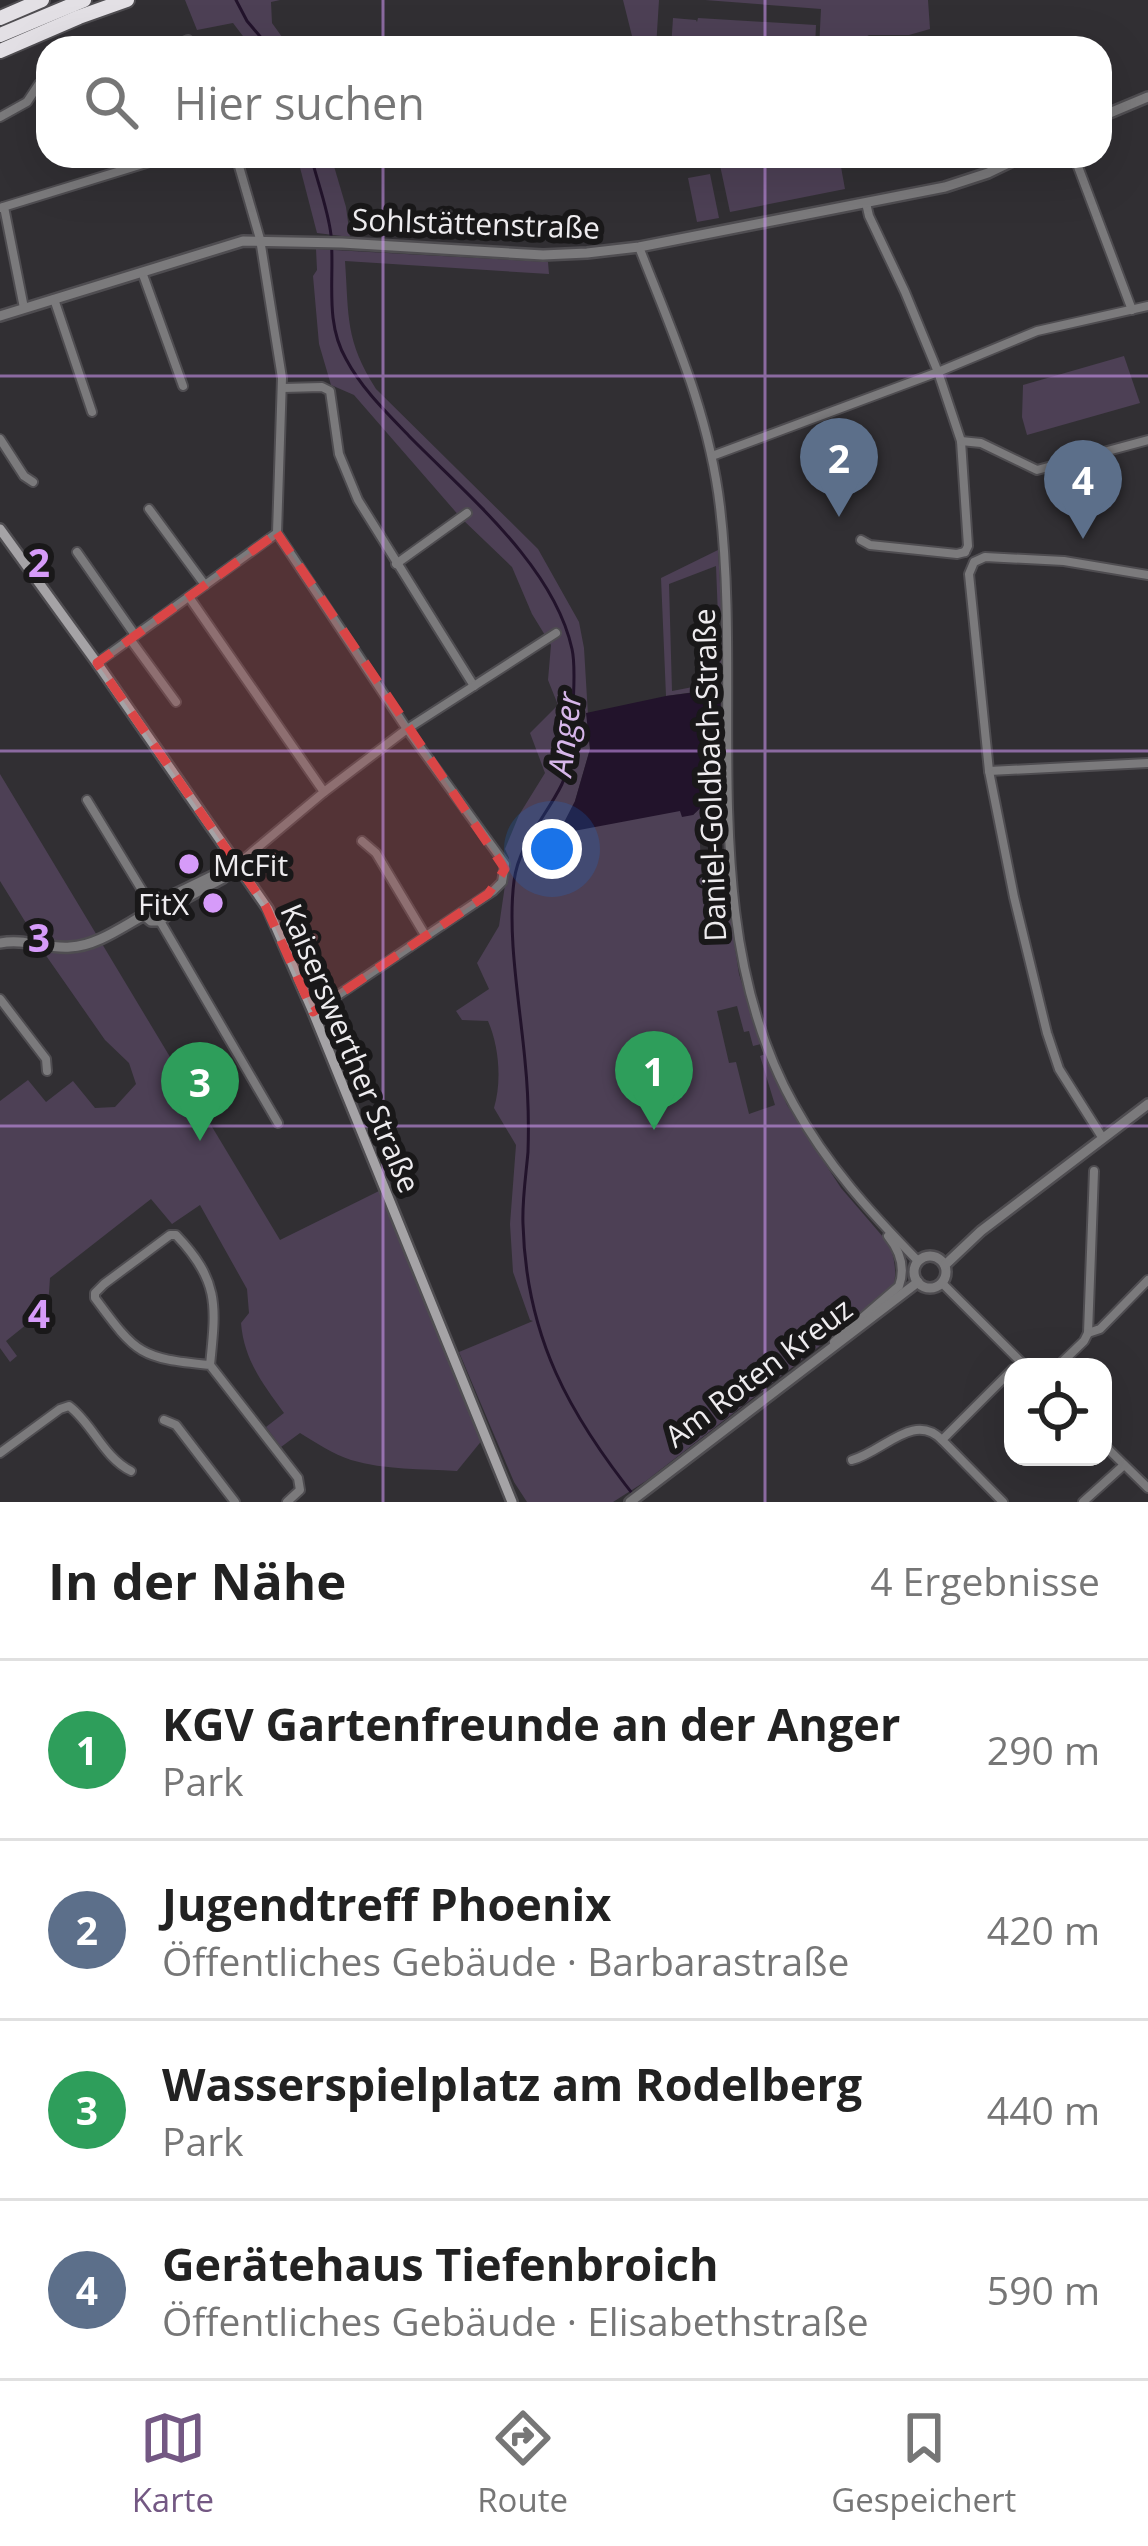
<!DOCTYPE html>
<html lang="de">
<meta charset="utf-8">
<style>
:root{--surface:#fff;--page:#f6f6f6;--text:#222;--muted:#767676;--line:#e0e0e0;--accent:#735883}
body{margin:0;font-family:"Open Sans",sans-serif;background:var(--page);color:var(--text)}
.controls{position:absolute;right:36px;bottom:36px;display:grid;overflow:hidden;border-radius:24px;box-shadow:0 12px 48px #0002}
.controls button{width:108px;height:108px;display:grid;place-items:center;padding:0;border:0;border-bottom:3px solid var(--line);background:var(--surface);color:var(--text);font:60px sans-serif}
.you{position:absolute;left:552px;top:849px;width:42px;height:42px;margin:-30px;border:9px solid #fff;border-radius:50%;background:#1a73e8;box-shadow:0 0 0 18px #1a73e833}
.badge{display:grid;place-items:center;width:78px;height:78px;border-radius:50%;background:var(--accent);color:#fff;font-size:39px;font-weight:700}
.pin{position:absolute;translate:-50% -99px;filter:drop-shadow(0 3px 6px #0008)}
.pin::after{content:'';position:absolute;top:63px;width:42px;height:36px;background:inherit;clip-path:polygon(0 0,100% 0,50% 100%)}
.list{margin:0;padding:0;list-style:none}
h2{display:flex;justify-content:space-between;align-items:center;height:156px;margin:0;padding:0 48px;font-size:51px}
h2 small{font-size:39px;font-weight:400;color:var(--muted)}
.list li{display:grid;grid-template-columns:78px 1fr auto;gap:36px;align-items:center;box-sizing:border-box;height:180px;padding:0 48px;border-top:3px solid var(--line)}
.list b{display:block;font-size:45px;white-space:nowrap}
.list p{margin:0;font-size:39px;white-space:nowrap;color:var(--muted)}
.list em{font-size:39px;font-style:normal;color:var(--muted)}
.icon{flex:none;width:66px;height:66px;fill:none;stroke:currentColor;stroke-width:2;stroke-linecap:round;stroke-linejoin:round}
.map{position:relative;flex:none;width:1148px;height:1502px;overflow:hidden}
.search{position:absolute;background:var(--surface);box-shadow:0 12px 48px #0002;left:36px;right:36px;top:36px;height:132px;display:flex;align-items:center;gap:30px;box-sizing:border-box;padding:0 42px;border-radius:36px;color:var(--muted);font-size:45px}
.sheet{height:876px;background:var(--surface)}
nav{display:flex;justify-content:space-around;align-items:center;box-sizing:border-box;height:168px;border-top:3px solid var(--line);background:var(--surface);font-size:33px;color:var(--muted)}
nav a{display:grid;justify-items:center;gap:6px}
nav .on{color:var(--accent)}
.map>svg:first-child{display:block}
.green{fill:#4d4055}
.water{fill:#22132b}
.lines{fill:none;stroke-linecap:round;stroke-linejoin:round}
.stream{stroke:#22132b;stroke-width:3}
.minor-casing{stroke:#4f4d51;stroke-width:12}
.tertiary-casing{stroke:#4f4d51;stroke-width:14}
.secondary-casing{stroke:#4f4d51;stroke-width:14}
.motorway-casing{stroke:#4f4d51;stroke-width:18}
.minor{stroke:#7b7a7c;stroke-width:8}
.tertiary{stroke:#7b7a7c;stroke-width:9}
.secondary{stroke:#a5a3a6;stroke-width:9}
.motorway{stroke:#e3e0e5;stroke-width:14}
.marked{fill:#da4546;fill-opacity:0.2;stroke:#da4546;stroke-width:9;stroke-dasharray:24 15;stroke-linejoin:round}
.grid{fill:none;stroke:#d69bf9;stroke-width:3;stroke-opacity:0.55}
.poi-dot{fill:#d69bf9;stroke:#191819;stroke-width:4.5}
.labels{text-anchor:middle;dominant-baseline:central;stroke-width:12;stroke-linejoin:round;paint-order:stroke}
.street-label{font-size:30px;fill:#eeecef;stroke:#191819}
.poi-label{font-size:30px;fill:#eeecef;stroke:#191819;text-anchor:start}
.water-label{font-size:33px;font-style:italic;fill:#d7b7ea;stroke:#191819}
.grid-label{font-size:39px;text-anchor:middle;font-weight:bold;fill:#d69bf9;stroke:#191819;stroke-width:12;stroke-linejoin:round;paint-order:stroke}
</style>
<div class="map">
<svg width="1148" height="1502" viewBox="0 0 1148 1502">
<rect width="100%" height="100%" fill="#312f33"/>
<g class="green">
<polygon points="185,0 280,0 271,2 272,23 290,48 252,48 233,23 197,30"/>
<polygon points="623,0 659,0 656,48 635,48"/>
<polygon points="705,0 928,0 930,29 909,35 869,35 847,48 819,48 821,9"/>
<polygon points="673,18 696,20 697,22 698,18 816,25 815,48 671,48"/>
<polygon points="297,156 331,156 346,207 350,237 317,233"/>
<polygon points="718,156 839,156 845,189 730,212"/>
<polygon points="710,174 719,218 697,222 688,178"/>
<path d="M316 249 548 262 549 274 345 261C349 317 345 340 376 389L538 549 579 622 584 648 590 749 575 801 681 810 693 815 723 786V824L699 825 703 904 728 903 739 974 761 1044 753 1046 749 1031 744 1032 737 1006 717 1011 729 1063 736 1062 749 1114 775 1105 760 1056 765 1054 787 1105 841 1188 890 1245C895 1262 897 1272 893 1289L646 1481 613 1502H527L514 1482 459 1352 533 1321 530 1320 513 1272 510 1224 516 1145 494 1108C502 1081 499 1046 488 1021L462 1020 456 1011 489 989 477 963 499 926 509 858 505 849 519 815 545 773 530 733 558 705 548 680 551 645 532 614 512 567 461 518 354 395 331 385 319 344 313 276 317 270Z"/>
<polygon points="1124,356 1140,403 1027,435 1022,417 1023,385"/>
<polygon points="718,550 722,617 718,617 716,566 669,584 672,691 719,682 718,631 721,631 723,688 666,696 661,578"/>
<path d="M0 774 280 1240 379 1191 483 1439 457 1471C422 1469 385 1470 351 1460 333 1454 316 1443 300 1433L281 1447 266 1427 284 1413C263 1384 244 1360 241 1323L249 1313 247 1289 200 1205 172 1224 151 1199 50 1278 48 1307 6 1341 17 1356 10 1362 0 1348V1101L28 1080 46 1102 73 1081 95 1108 115 1107 136 1084 129 1063 105 1040 47 957 0 881Z"/>
</g>
<polygon class="water" points="720,689 723,786 693,815 682,817 680,811 558,834 575,801 590,749 586,713 666,696"/>
<g class="lines">
<g class="stream">
<polyline points="236,0 247,21 270,48"/>
<path d="M311 156C317 181 328 209 331 235 335 277 324 321 346 359 362 389 386 412 409 436 467 495 554 566 572 649 577 671 571 764 562 784 546 817 519 843 514 881 507 936 520 1005 525 1061 528 1090 529 1122 528 1152 526 1175 522 1200 523 1224 526 1337 569 1415 639 1502"/>
</g>
<g class="minor-casing">
<g id="minor">
<polyline points="170,48 188,40 195,48"/>
<polyline points="0,117 27,102 39,84 48,81"/>
<polyline points="1074,156 1132,310"/>
<polyline points="866,203 869,216 905,292 938,372 961,441 968,546 965,552"/>
<polyline points="4,207 24,308"/>
<polyline points="0,208 169,156"/>
<path d="M639 247C673 334 709 413 720 507 743 702 694 927 794 1105 827 1165 871 1213 918 1261"/>
<polyline points="142,272 183,386"/>
<polyline points="54,299 92,412"/>
<polyline points="283,388 322,387 330,391 339,454 358,500 474,686"/>
<polyline points="0,439 24,476 33,482"/>
<polyline points="961,441 981,443 1037,470 1148,440"/>
<polyline points="712,456 938,372 1037,331 1148,306"/>
<polyline points="149,509 205,585"/>
<polyline points="277,533 407,729 505,864 502,882 493,891 313,1012"/>
<polyline points="861,540 870,545 957,554 965,552"/>
<polyline points="77,552 135,635"/>
<polyline points="396,564 467,513"/>
<polyline points="189,597 324,792"/>
<polyline points="130,639 176,702"/>
<polyline points="97,663 277,533 282,378 260,239 236,156"/>
<polyline points="989,771 1148,763"/>
<polyline points="87,800 148,900"/>
<polyline points="362,841 376,853 425,935"/>
<polyline points="238,864 324,792 407,729 556,633"/>
<polyline points="160,921 278,1123"/>
<polyline points="0,999 46,1059 47,1071"/>
<polyline points="1102,1137 1059,1069 1047,1033 1014,897 989,771 969,574 974,562 985,557 1064,561 1148,575"/>
<polyline points="942,1283 1026,1367"/>
<polyline points="1088,1333 1100,1329 1148,1280"/>
<path d="M834 1342 899 1286C906 1267 900 1251 888 1236"/>
<path d="M210 1365C140 1358 137 1355 95 1298V1293L104 1284 170 1235H176C220 1281 216 1306 210 1365L298 1478 300 1490 287 1502"/>
<polyline points="1057,1367 1084,1341 1088,1333 1094,1171"/>
<polyline points="164,1420 176,1425 235,1502"/>
<polyline points="1103,1444 1148,1488"/>
<path d="M0 1453 60 1409 69 1406C93 1424 103 1457 131 1471"/>
<path d="M852 1460C883 1452 914 1411 942 1440"/>
<polyline points="1003,1502 942,1440 1013,1369"/>
<polyline points="1083,1502 1124,1465"/>
</g>
</g>
<g class="tertiary-casing">
<g id="tertiary">
<polyline points="1100,117 1148,97"/>
<polyline points="0,316 243,241 342,243 543,255 587,253 639,247 945,187 988,173 1023,156"/>
<polyline points="144,915 151,921 160,921 166,916 167,908 223,878 238,864"/>
<path d="M144 915C142 905 146 899 155 897L163 900 233 866"/>
<path d="M0 943C24 938 46 949 70 947 96 946 122 927 144 915"/>
<circle cx="930" cy="1272" r="16"/>
<polyline points="945,1265 981,1231 1148,1104"/>
<polyline points="630,1502 918,1282"/>
</g>
</g>
<g class="secondary-casing">
<polyline id="secondary" points="0,529 97,663 268,909 313,1012 512,1502"/>
</g>
<g class="motorway-casing">
<g id="motorway">
<polyline points="0,18 42,0"/>
<polyline points="0,35 84,0"/>
<polyline points="0,51 79,17 127,0"/>
</g>
</g>
<use href="#minor" class="minor"/>
<use href="#tertiary" class="tertiary"/>
<use href="#secondary" class="secondary"/>
<use href="#motorway" class="motorway"/>
</g>
<path class="marked" d="M277 533 505 869 488 894 313 1012 265 905 97 663Z"/>
<path class="grid" d="M383 0V48M765 0V48M383 156V1502M765 156V1502M0 376H1148M0 751H1148M0 1126H1148"/>
<g class="poi-dot">
<circle cx="189" cy="864" r="12"/>
<circle cx="213" cy="903" r="12"/>
</g>
<g class="labels">
<g class="street-label">
<text transform="translate(476 223) rotate(2)">Sohlstättenstraße</text>
<text transform="translate(709 775) rotate(-92)">Daniel-Goldbach-Straße</text>
<text transform="translate(351 1048) rotate(67)">Kaiserswerther Straße</text>
<text transform="translate(758 1372) rotate(-37)">Am Roten Kreuz</text>
</g>
<g class="poi-label">
<text x="213" y="864">McFit</text>
<text x="189" y="903" text-anchor="end">FitX</text>
</g>
<g class="water-label">
<text transform="translate(564 734) rotate(-83)">Anger</text>
</g>
</g>
<g class="grid-label">
<text x="39" y="577">2</text>
<text x="39" y="952">3</text>
<text x="39" y="1328">4</text>
</g>
</svg>
<div class="controls">
<button><svg class="icon" aria-label="locate" viewBox="0 0 24 24"><circle cx="12" cy="12" r="6"/><path d="M12 2v4M12 18v4M2 12h4M18 12h4"/></svg></button>
</div>
<div class="you"></div>
<div class="pin badge" style="left:654px;top:1130px;background:#2e9e5b">1</div>
<div class="pin badge" style="left:839px;top:517px;background:#5c6f8a">2</div>
<div class="pin badge" style="left:200px;top:1141px;background:#2e9e5b">3</div>
<div class="pin badge" style="left:1083px;top:539px;background:#5c6f8a">4</div>
<div class="search"><svg class="icon" aria-label="search" viewBox="0 0 24 24"><circle cx="10" cy="10" r="6"/><path d="M15 15l6 6"/></svg>Hier suchen</div>
</div>
<section class="sheet">
<h2>In der Nähe<small>4 Ergebnisse</small></h2>
<ul class="list">
<li><span class="badge" style="background:#2e9e5b">1</span><div><b>KGV Gartenfreunde an der Anger</b><p>Park</p></div><em>290 m</em></li>
<li><span class="badge" style="background:#5c6f8a">2</span><div><b>Jugendtreff Phoenix</b><p>Öffentliches Gebäude · Barbarastraße</p></div><em>420 m</em></li>
<li><span class="badge" style="background:#2e9e5b">3</span><div><b>Wasserspielplatz am Rodelberg</b><p>Park</p></div><em>440 m</em></li>
<li><span class="badge" style="background:#5c6f8a">4</span><div><b>Gerätehaus Tiefenbroich</b><p>Öffentliches Gebäude · Elisabethstraße</p></div><em>590 m</em></li>
</ul>
</section>
<nav>
<a class="on"><svg class="icon" aria-label="map" viewBox="0 0 24 24"><path d="M3 6l6-2 6 2 6-2v14l-6 2-6-2-6 2zM9 4v14M15 6v14"/></svg>Karte</a>
<a><svg class="icon" aria-label="directions" viewBox="0 0 24 24"><path d="M12 3l9 9-9 9-9-9zM9 14v-3h6M13 9l2 2-2 2"/></svg>Route</a>
<a><svg class="icon" aria-label="saved" viewBox="0 0 24 24"><path d="M7 4h10v16l-5-4-5 4z"/></svg>Gespeichert</a>
</nav>
